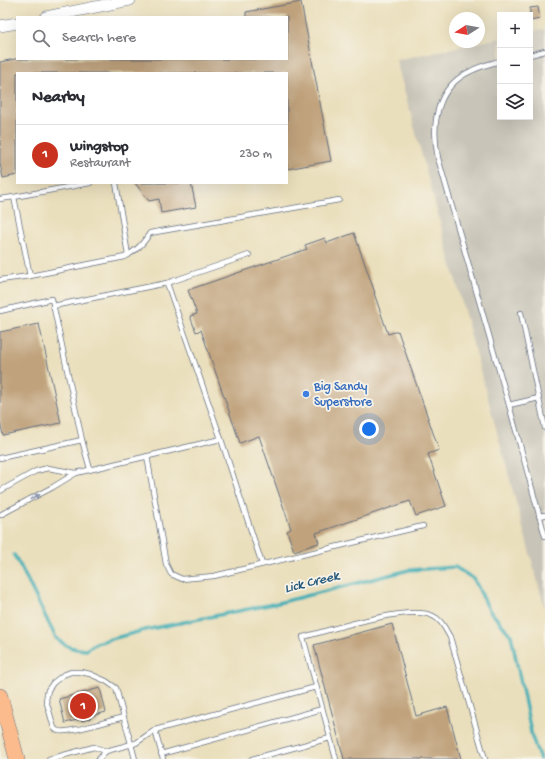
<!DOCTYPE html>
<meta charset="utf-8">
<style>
:root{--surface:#fff;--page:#f7f7f7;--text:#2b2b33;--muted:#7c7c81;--line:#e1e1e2;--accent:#c8321e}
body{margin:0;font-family:"Gochi Hand",sans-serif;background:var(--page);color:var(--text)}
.controls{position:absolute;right:12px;top:12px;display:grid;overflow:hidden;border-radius:0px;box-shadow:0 4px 16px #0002}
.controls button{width:36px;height:36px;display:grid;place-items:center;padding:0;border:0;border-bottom:1px solid var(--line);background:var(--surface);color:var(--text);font:20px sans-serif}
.compass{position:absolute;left:449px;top:12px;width:36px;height:36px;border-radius:50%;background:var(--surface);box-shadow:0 4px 16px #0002;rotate:259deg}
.you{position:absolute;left:369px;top:429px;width:14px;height:14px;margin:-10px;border:3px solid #fff;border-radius:50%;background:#1a73e8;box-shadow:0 0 0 6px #1a73e833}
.badge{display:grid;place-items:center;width:26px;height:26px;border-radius:50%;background:var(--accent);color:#fff;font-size:13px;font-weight:700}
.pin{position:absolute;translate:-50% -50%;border:2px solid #fff;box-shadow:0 1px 4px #0006}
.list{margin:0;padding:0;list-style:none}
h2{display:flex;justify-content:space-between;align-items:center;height:52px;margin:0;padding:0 16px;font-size:17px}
h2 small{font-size:13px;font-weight:400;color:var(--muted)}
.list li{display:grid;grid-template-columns:26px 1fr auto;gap:12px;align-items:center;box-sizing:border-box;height:60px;padding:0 16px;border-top:1px solid var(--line)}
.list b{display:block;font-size:15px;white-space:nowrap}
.list p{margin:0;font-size:13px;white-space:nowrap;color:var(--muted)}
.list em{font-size:13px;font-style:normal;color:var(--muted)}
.icon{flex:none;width:22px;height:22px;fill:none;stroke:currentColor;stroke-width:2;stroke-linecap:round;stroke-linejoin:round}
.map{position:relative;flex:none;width:545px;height:759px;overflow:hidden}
.search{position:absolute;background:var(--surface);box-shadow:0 4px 16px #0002;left:16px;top:16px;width:272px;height:44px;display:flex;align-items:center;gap:10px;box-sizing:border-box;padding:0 14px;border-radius:0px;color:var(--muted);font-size:15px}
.panel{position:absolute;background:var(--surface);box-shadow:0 4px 16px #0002;left:16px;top:72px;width:272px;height:112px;border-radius:0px}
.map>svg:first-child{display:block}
.industrial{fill:#c8c4b8}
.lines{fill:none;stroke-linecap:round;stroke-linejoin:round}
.stream{stroke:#3caeb6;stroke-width:3.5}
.building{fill:#c0a27c}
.service-casing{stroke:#636d7f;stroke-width:6}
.tertiary-casing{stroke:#636d7f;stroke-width:12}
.primary-casing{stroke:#636d7f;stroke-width:16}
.service{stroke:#fff;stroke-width:4.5}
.tertiary{stroke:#fff;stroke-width:11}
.primary{stroke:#fbbb8c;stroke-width:15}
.oneway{fill:#8d97ae}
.shop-dot{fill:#3f7fe0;stroke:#f7f3e8;stroke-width:1.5}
.labels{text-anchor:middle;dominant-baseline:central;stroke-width:3.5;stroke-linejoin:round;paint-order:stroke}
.shop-label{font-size:13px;fill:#366cbe;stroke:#f7f3e8;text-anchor:start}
.water-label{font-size:14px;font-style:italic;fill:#275b7d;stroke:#f7f3e8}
</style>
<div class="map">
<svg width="545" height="759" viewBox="0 0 545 759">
<rect width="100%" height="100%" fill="#f7f3e8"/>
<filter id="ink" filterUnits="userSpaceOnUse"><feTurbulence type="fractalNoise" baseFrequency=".025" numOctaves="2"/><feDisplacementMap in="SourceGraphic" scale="8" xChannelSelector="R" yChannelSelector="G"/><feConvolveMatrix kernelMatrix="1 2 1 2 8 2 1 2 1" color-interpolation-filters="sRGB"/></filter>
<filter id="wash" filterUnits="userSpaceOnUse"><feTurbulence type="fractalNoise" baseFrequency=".012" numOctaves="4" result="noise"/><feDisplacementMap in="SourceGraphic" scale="16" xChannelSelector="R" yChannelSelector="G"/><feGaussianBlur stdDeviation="0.9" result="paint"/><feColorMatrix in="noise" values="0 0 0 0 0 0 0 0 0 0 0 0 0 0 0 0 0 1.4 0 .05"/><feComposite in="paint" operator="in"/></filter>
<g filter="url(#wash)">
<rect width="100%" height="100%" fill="#eadfbc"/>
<polygon class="industrial" points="545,29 545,609 396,60 500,38 500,117 530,117 530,32"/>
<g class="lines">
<path class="stream" d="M14 555 21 567 56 638C66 647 73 649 86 650L96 643 145 630 278 603 409 570 455 567 474 579 489 610 511 635 532 737 540 759"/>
</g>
<g id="blocks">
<g class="building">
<polygon points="301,2 331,161 287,169 287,73 17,73 17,175 3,178 0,164 0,62 15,59 287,59 287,17 246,17 246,12"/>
<polygon points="538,7 540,19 530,21 530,8"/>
<polygon points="135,183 191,183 196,207 161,213 159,199 149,201"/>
<polygon points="354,233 375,293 374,293 388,334 398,331 439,450 428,454 446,506 416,516 410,501 316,533 319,543 294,551 287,531 291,529 259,436 240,443 201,330 196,332 190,316 197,314 188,290 307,249 305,245 325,238 327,243"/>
<polygon points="39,324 61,423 3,435 0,422 0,332"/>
<polygon points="392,624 416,716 447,707 461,759 344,759 314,645"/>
<polygon points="100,688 106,712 91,716 91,718 82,721 81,719 65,723 59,699"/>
</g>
</g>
</g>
<g filter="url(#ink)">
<use href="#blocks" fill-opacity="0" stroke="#636d7f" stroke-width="1"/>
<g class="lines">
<g class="service-casing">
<g id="service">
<polyline points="530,55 545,51"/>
<path d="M500 61C490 64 480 66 471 71 436 87 431 124 438 158L509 405 545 536"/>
<polyline points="116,183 128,255"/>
<polyline points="0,199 14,197"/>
<polyline points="30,276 14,197 90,183"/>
<path d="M0 280 30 276 125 257C138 249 142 245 150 233L339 200"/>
<polyline points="53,306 167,283"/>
<polyline points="0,311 52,299 82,440 0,458"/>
<polyline points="521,313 545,428"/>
<polyline points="509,405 539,398"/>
<polyline points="221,439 262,564"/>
<polyline points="82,440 90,469"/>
<polyline points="147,456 166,564 171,574 182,579 214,576 423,526"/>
<polyline points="76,473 221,439 167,283 249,255"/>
<polyline points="0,491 36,471 48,468 76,473 53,487 0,515"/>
<polyline points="539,516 545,515"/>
<path d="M124 717C112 720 68 734 59 731 57 731 55 729 54 728L46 700 48 690 53 683 63 675 71 672H81L90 674 106 681 116 688 135 759"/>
<polyline points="155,730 163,759"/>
<polyline points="161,754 322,709"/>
<polyline points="49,759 94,747 106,751 136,743 155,730 316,687"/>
<polyline points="99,759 106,751"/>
<polyline points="252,759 330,738"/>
<path d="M336 759 303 637C330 630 410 604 433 616 442 620 445 629 450 637L485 759"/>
</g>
</g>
<g class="tertiary-casing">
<g id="tertiary">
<polyline points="46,17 130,0"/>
<polyline points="0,26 17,23"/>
</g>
</g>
<g class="primary-casing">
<polyline id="primary" points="0,696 17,759"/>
</g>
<use href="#service" class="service"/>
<use href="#tertiary" class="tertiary"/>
<use href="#primary" class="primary"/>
</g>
<defs><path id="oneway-solid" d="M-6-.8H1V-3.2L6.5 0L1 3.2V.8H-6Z"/></defs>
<use class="oneway" href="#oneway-solid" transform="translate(35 497) rotate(-27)"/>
</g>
<circle class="shop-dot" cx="306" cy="394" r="4"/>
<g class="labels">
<g class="shop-label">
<text x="314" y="387">Big Sandy<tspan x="314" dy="15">Superstore</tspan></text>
</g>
<g class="water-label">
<text transform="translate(312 583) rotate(-14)">Lick Creek</text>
</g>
</g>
</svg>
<div class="controls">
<button>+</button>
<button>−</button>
<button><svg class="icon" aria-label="layers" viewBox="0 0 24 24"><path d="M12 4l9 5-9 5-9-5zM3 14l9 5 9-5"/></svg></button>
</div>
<svg class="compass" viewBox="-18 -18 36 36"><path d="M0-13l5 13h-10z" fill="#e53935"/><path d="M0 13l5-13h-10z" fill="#7c7c81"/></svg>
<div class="you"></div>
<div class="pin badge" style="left:83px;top:706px">1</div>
<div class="search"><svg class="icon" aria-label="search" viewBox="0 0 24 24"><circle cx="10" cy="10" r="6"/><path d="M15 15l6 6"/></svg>Search here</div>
<section class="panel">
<h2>Nearby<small></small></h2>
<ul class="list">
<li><span class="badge">1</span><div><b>Wingstop</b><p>Restaurant</p></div><em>230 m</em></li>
</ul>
</section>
</div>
